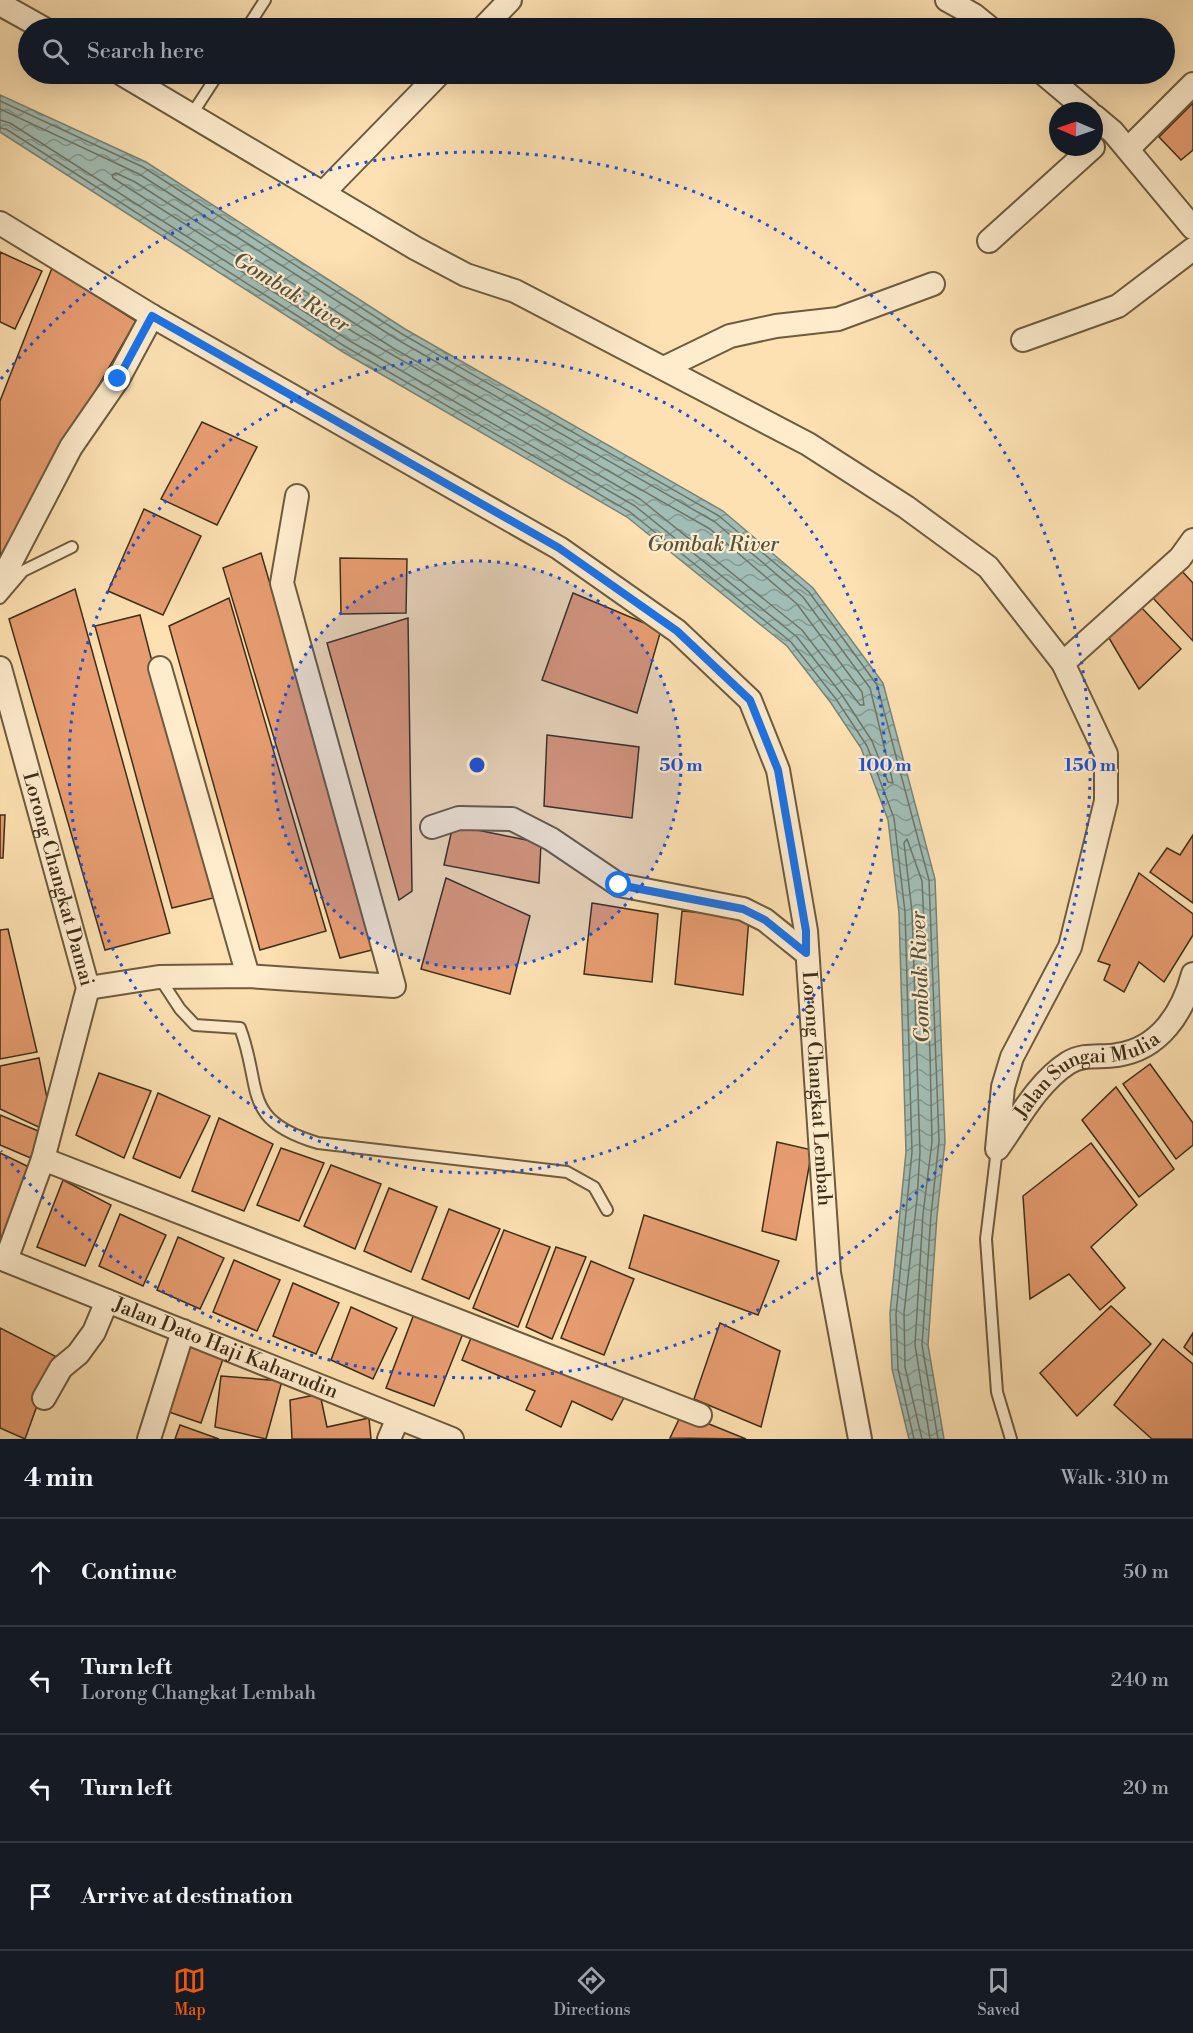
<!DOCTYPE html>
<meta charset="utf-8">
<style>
:root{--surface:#171b24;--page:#20242c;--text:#f1f3f6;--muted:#9ea1a6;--line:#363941;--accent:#ea580c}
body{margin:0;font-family:"Libre Bodoni",serif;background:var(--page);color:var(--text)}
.compass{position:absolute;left:1049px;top:102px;width:54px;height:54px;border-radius:50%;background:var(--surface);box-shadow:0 6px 24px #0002;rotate:272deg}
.stop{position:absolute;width:18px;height:18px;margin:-14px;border:4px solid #1a73e8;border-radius:50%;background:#fff}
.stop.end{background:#1a73e8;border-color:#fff;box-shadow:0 2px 6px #0008}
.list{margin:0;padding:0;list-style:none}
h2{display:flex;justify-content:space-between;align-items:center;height:78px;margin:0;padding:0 24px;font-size:26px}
h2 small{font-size:20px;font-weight:400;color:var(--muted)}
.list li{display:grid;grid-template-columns:39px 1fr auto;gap:18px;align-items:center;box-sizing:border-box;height:108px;padding:0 24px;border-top:2px solid var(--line)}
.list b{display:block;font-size:22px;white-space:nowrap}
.list p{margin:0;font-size:20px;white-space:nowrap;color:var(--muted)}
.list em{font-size:20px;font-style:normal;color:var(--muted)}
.icon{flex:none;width:33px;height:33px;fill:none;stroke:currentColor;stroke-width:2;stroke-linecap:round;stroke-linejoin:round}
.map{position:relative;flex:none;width:1193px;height:1439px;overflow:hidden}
.search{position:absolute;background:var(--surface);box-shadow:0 6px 24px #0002;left:18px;right:18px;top:18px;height:66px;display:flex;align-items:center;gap:15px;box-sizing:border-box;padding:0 21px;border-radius:33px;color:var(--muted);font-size:22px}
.sheet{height:510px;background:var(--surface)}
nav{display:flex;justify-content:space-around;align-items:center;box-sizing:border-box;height:84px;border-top:2px solid var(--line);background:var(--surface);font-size:16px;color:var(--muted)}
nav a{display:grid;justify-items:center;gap:3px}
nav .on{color:var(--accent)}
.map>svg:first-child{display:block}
.water{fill:url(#water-waves);stroke:#798376;stroke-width:1.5}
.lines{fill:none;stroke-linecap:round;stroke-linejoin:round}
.shore{stroke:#6f7566;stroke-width:1.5}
.building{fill:#e79d71;stroke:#3d2e18;stroke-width:1.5}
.service-casing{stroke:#6d5b3e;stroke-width:14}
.minor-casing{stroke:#6d5b3e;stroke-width:26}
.service{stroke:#feeccd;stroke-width:10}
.minor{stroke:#feeccd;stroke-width:22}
.route{stroke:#1a73e8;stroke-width:8}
.ring{fill:none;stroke:#1d4ed8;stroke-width:3;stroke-dasharray:3 6}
.labels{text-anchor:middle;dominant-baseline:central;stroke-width:4.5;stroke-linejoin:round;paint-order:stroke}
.street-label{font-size:20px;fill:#3d2e18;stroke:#feeccd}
.water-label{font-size:21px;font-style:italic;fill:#56523f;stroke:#feeccd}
.centre{fill:#1d4ed8;stroke:#feeccd;stroke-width:3}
.ring-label{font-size:18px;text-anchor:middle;font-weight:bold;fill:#1d4ed8;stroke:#feeccd;stroke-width:4.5;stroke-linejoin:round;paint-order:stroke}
</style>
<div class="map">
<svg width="1193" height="1439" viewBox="0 0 1193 1439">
<defs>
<pattern id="water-waves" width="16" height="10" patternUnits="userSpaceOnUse" patternTransform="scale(1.5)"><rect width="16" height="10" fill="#a1bcb4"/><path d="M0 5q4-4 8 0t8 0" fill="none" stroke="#849991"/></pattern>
</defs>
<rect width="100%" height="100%" fill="#fde1b2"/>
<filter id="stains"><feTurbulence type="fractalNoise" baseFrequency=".00333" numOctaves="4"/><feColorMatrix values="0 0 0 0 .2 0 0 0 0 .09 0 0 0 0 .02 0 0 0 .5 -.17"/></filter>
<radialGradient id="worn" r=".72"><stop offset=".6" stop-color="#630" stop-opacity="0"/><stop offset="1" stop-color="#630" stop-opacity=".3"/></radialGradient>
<polygon class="water" points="0,95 146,162 405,329 723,511 813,588 883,683 935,879 945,1142 937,1216 928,1345 944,1439 909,1439 892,1369 890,1313 906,1152 899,913 888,820 861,748 831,703 787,646 627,517 343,352 0,132"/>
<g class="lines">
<g class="shore">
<polyline points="0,101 143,167 402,334 719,516 809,592 877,685 929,880 939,1141 931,1215 922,1345 938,1439"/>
<polyline points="0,109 139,174 398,340 715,522 803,597 870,688 893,783 888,782 872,741 842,695 797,637 635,506 350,341 10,123 0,120"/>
<polyline points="0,128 6,129 346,347 630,512 791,642 836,699 867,746 894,818 905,912 912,1152 896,1314 898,1369 914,1439"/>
<polygon points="116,173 135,182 393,348 710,529 797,604 862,692 864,705 860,705 802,630 640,499 355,333 113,178 112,175"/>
<polyline points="922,1439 905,1367 904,1313 917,1199 920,1152 912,912 904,843 907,839 922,881 930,1055 932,1142 923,1214 915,1345 930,1439"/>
</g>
</g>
<g class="building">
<polygon points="1193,103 1193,150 1181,160 1159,137"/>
<polygon points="0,252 42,271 15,329 0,322"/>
<polygon points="52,268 136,321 0,556 0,401"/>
<polygon points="202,422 257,447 217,525 161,499"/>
<polygon points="144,509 201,536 163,615 108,591"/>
<polygon points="261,553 376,949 340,958 223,568"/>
<polygon points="340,558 407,559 406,613 341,614"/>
<polygon points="1179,568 1193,583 1193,641 1153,598"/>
<polygon points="75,589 170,933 105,950 9,619"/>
<polygon points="573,593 661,630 637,713 542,680"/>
<polygon points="229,598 326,931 260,950 169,626"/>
<polygon points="1139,605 1181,649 1139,689 1109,638"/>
<polygon points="140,615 213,898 172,908 95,626"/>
<polygon points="408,618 412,891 399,900 327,643"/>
<polygon points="547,735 639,747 632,818 544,806"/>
<polygon points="0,815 5,815 3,858 0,858"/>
<polygon points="453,825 541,843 539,883 444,865"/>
<polygon points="1193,835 1193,903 1150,872 1167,848 1180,855"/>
<polygon points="1139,873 1193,914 1193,935 1164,982 1139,962 1124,992 1104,980 1110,965 1098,961"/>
<polygon points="446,878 530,916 510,994 421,969"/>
<polygon points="592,903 658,914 652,982 584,974"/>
<polygon points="682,911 749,917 743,995 675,984"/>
<polygon points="8,929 37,1052 0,1059 0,930"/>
<polygon points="39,1058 51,1118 47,1131 0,1109 0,1066"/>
<polygon points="1150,1064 1193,1123 1193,1145 1176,1159 1123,1084"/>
<polygon points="99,1073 151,1091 124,1158 76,1135"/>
<polygon points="1116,1087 1174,1169 1139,1197 1082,1120"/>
<polygon points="158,1093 210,1116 180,1178 133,1158"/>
<polygon points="0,1115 43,1133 33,1159 0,1145"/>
<polygon points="219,1118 273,1144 244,1211 192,1191"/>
<polygon points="777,1142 812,1150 796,1240 762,1231"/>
<polygon points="1091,1143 1137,1205 1091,1247 1125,1288 1100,1310 1069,1274 1030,1299 1023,1196"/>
<polygon points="281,1148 324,1163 299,1221 257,1205"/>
<polygon points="0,1153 35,1170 8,1243 0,1240"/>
<polygon points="331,1165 381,1184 355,1249 304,1226"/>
<polygon points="63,1180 111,1205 85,1266 37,1247"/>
<polygon points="389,1188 437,1207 411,1272 364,1251"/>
<polygon points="449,1209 500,1229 469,1299 422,1279"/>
<polygon points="120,1214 166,1235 143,1286 99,1266"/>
<polygon points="644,1215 779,1261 758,1315 629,1268"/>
<polygon points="504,1230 550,1247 518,1327 473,1308"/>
<polygon points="178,1237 224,1258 200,1309 157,1290"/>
<polygon points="556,1247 586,1257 552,1339 526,1327"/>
<polygon points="234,1260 280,1280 257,1331 213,1312"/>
<polygon points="591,1261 634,1279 604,1355 561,1338"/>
<polygon points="293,1283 339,1303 316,1354 273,1336"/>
<polygon points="1111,1306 1151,1344 1077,1416 1040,1373"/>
<polygon points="351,1307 397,1328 373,1379 331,1360"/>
<polygon points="414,1314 464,1331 434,1406 386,1388"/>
<polygon points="720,1323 780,1351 761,1427 694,1399"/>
<polygon points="0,1328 55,1356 25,1439 0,1428"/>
<polygon points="473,1333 626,1394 612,1420 572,1401 561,1427 526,1410 535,1391 462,1360"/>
<polygon points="1193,1333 1193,1355 1184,1347"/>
<polygon points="189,1339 224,1356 201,1423 169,1412"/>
<polygon points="1163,1339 1193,1364 1193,1439 1152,1439 1114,1405"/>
<polygon points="221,1376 282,1381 266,1439 215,1427"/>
<polygon points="320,1394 327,1427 369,1418 371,1439 292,1439 290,1400"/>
<polygon points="682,1413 746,1439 670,1438"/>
<polygon points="180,1425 219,1439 175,1439"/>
</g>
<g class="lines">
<g class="service-casing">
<g id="service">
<polyline points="247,28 265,0"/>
<polyline points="192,114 218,74"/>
<polyline points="0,598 23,571 72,547"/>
<path d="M159 977 180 1009 195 1025 240 1028C263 1089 240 1120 318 1143L567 1172 594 1187 607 1210"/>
<polyline points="997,1149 986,1239 997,1392 1011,1439"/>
</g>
</g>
<g class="minor-casing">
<g id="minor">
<polyline points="947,0 974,15 990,28"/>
<polyline points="0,4 43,28"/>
<polyline points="483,28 510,0"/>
<polyline points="122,74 415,248 466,275 515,291 808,444 906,507 988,567 1063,663 1106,754 1106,801 1070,947 1012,1057 1003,1087 997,1149"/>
<polyline points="1044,74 1088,111"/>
<polyline points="1094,116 1113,132 1193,228"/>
<polyline points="1128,149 1193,84"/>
<polyline points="324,192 439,74"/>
<path id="s1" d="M0 223 152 316 559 548 677 631 750 700 778 770 806 931 829 1273 860 1439"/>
<polyline points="989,241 1093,147"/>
<polyline points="1023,340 1118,306 1193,249"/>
<polyline points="664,368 730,336 776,326 838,319 933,284"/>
<polyline points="0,583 71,447 118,379 152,316"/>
<polyline points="1063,663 1180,558 1193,540"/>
<path id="s2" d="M0 668 88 988 43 1159 6 1260"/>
<polyline points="160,668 248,976"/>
<polyline points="432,827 459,818 512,819 551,839 619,885 743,909 765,920 806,953"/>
<polyline points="88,988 159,977 248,976 394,986 282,583 297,496"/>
<path id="s3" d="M998 1148C1018 1120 1038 1082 1068 1063 1084 1053 1100 1058 1117 1055 1160 1049 1183 1012 1193 974"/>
<polyline points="43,1159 700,1415"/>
<path id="s4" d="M0 1258 452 1439"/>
<polyline points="44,1398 61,1368 78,1354 94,1332 107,1301"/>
<polyline points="149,1439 183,1331"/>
<polyline points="389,1439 398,1418"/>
</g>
</g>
<use href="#service" class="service"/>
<use href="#minor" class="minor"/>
</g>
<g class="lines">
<polyline class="route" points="118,379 152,316 559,548 677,631 750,700 778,770 806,931 806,953 765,920 743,909 619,885"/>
</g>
<circle cx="477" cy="765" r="204" fill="#1d4ed8" fill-opacity=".12"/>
<g class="ring">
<circle cx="477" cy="765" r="204"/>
<circle cx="477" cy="765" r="408"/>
<path d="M1 379A613 613 0 1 1 1 1151"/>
</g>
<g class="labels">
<g class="street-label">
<text stroke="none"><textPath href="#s2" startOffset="219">Lorong Changkat Damai</textPath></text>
<text stroke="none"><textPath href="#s3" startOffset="122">Jalan Sungai Mulia</textPath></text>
<text stroke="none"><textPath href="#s1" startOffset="1288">Lorong Changkat Lembah</textPath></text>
<text stroke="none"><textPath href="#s4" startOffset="243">Jalan Dato Haji Kaharudin</textPath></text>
</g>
<g class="water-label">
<text transform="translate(291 293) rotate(32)">Gombak River</text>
<text x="713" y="545">Gombak River</text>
<text transform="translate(921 977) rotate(-92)">Gombak River</text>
</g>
</g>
<circle cx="477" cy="765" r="9" class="centre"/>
<g class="ring-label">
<text x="681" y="771">50 m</text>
<text x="885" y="771">100 m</text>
<text x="1090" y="771">150 m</text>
</g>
<rect width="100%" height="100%" filter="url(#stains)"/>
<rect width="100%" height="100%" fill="url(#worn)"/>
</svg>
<svg class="compass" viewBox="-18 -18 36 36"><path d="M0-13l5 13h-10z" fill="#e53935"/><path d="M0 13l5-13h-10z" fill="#9ea1a6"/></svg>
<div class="stop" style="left:619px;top:885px"></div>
<div class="stop end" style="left:118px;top:379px"></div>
<div class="search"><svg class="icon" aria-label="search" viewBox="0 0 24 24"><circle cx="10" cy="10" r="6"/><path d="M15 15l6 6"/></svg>Search here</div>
</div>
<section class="sheet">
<h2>4 min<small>Walk · 310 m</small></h2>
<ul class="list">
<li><svg class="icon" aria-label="ahead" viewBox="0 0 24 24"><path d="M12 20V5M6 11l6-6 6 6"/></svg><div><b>Continue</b></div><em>50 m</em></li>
<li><svg class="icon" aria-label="left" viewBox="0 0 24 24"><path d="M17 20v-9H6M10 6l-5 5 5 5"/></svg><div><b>Turn left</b><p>Lorong Changkat Lembah</p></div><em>240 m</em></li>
<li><svg class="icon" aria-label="left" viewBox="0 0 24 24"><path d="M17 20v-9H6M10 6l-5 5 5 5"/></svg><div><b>Turn left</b></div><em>20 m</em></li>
<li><svg class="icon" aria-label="arrive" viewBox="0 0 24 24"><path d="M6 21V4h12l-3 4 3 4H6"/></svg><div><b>Arrive at destination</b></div></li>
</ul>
</section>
<nav>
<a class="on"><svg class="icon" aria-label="map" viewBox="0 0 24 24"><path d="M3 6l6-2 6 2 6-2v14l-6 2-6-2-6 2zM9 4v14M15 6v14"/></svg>Map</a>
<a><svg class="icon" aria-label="directions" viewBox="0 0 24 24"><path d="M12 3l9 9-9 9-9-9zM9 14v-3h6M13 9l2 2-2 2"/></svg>Directions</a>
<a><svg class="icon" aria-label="saved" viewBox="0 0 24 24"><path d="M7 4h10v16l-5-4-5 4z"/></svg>Saved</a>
</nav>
